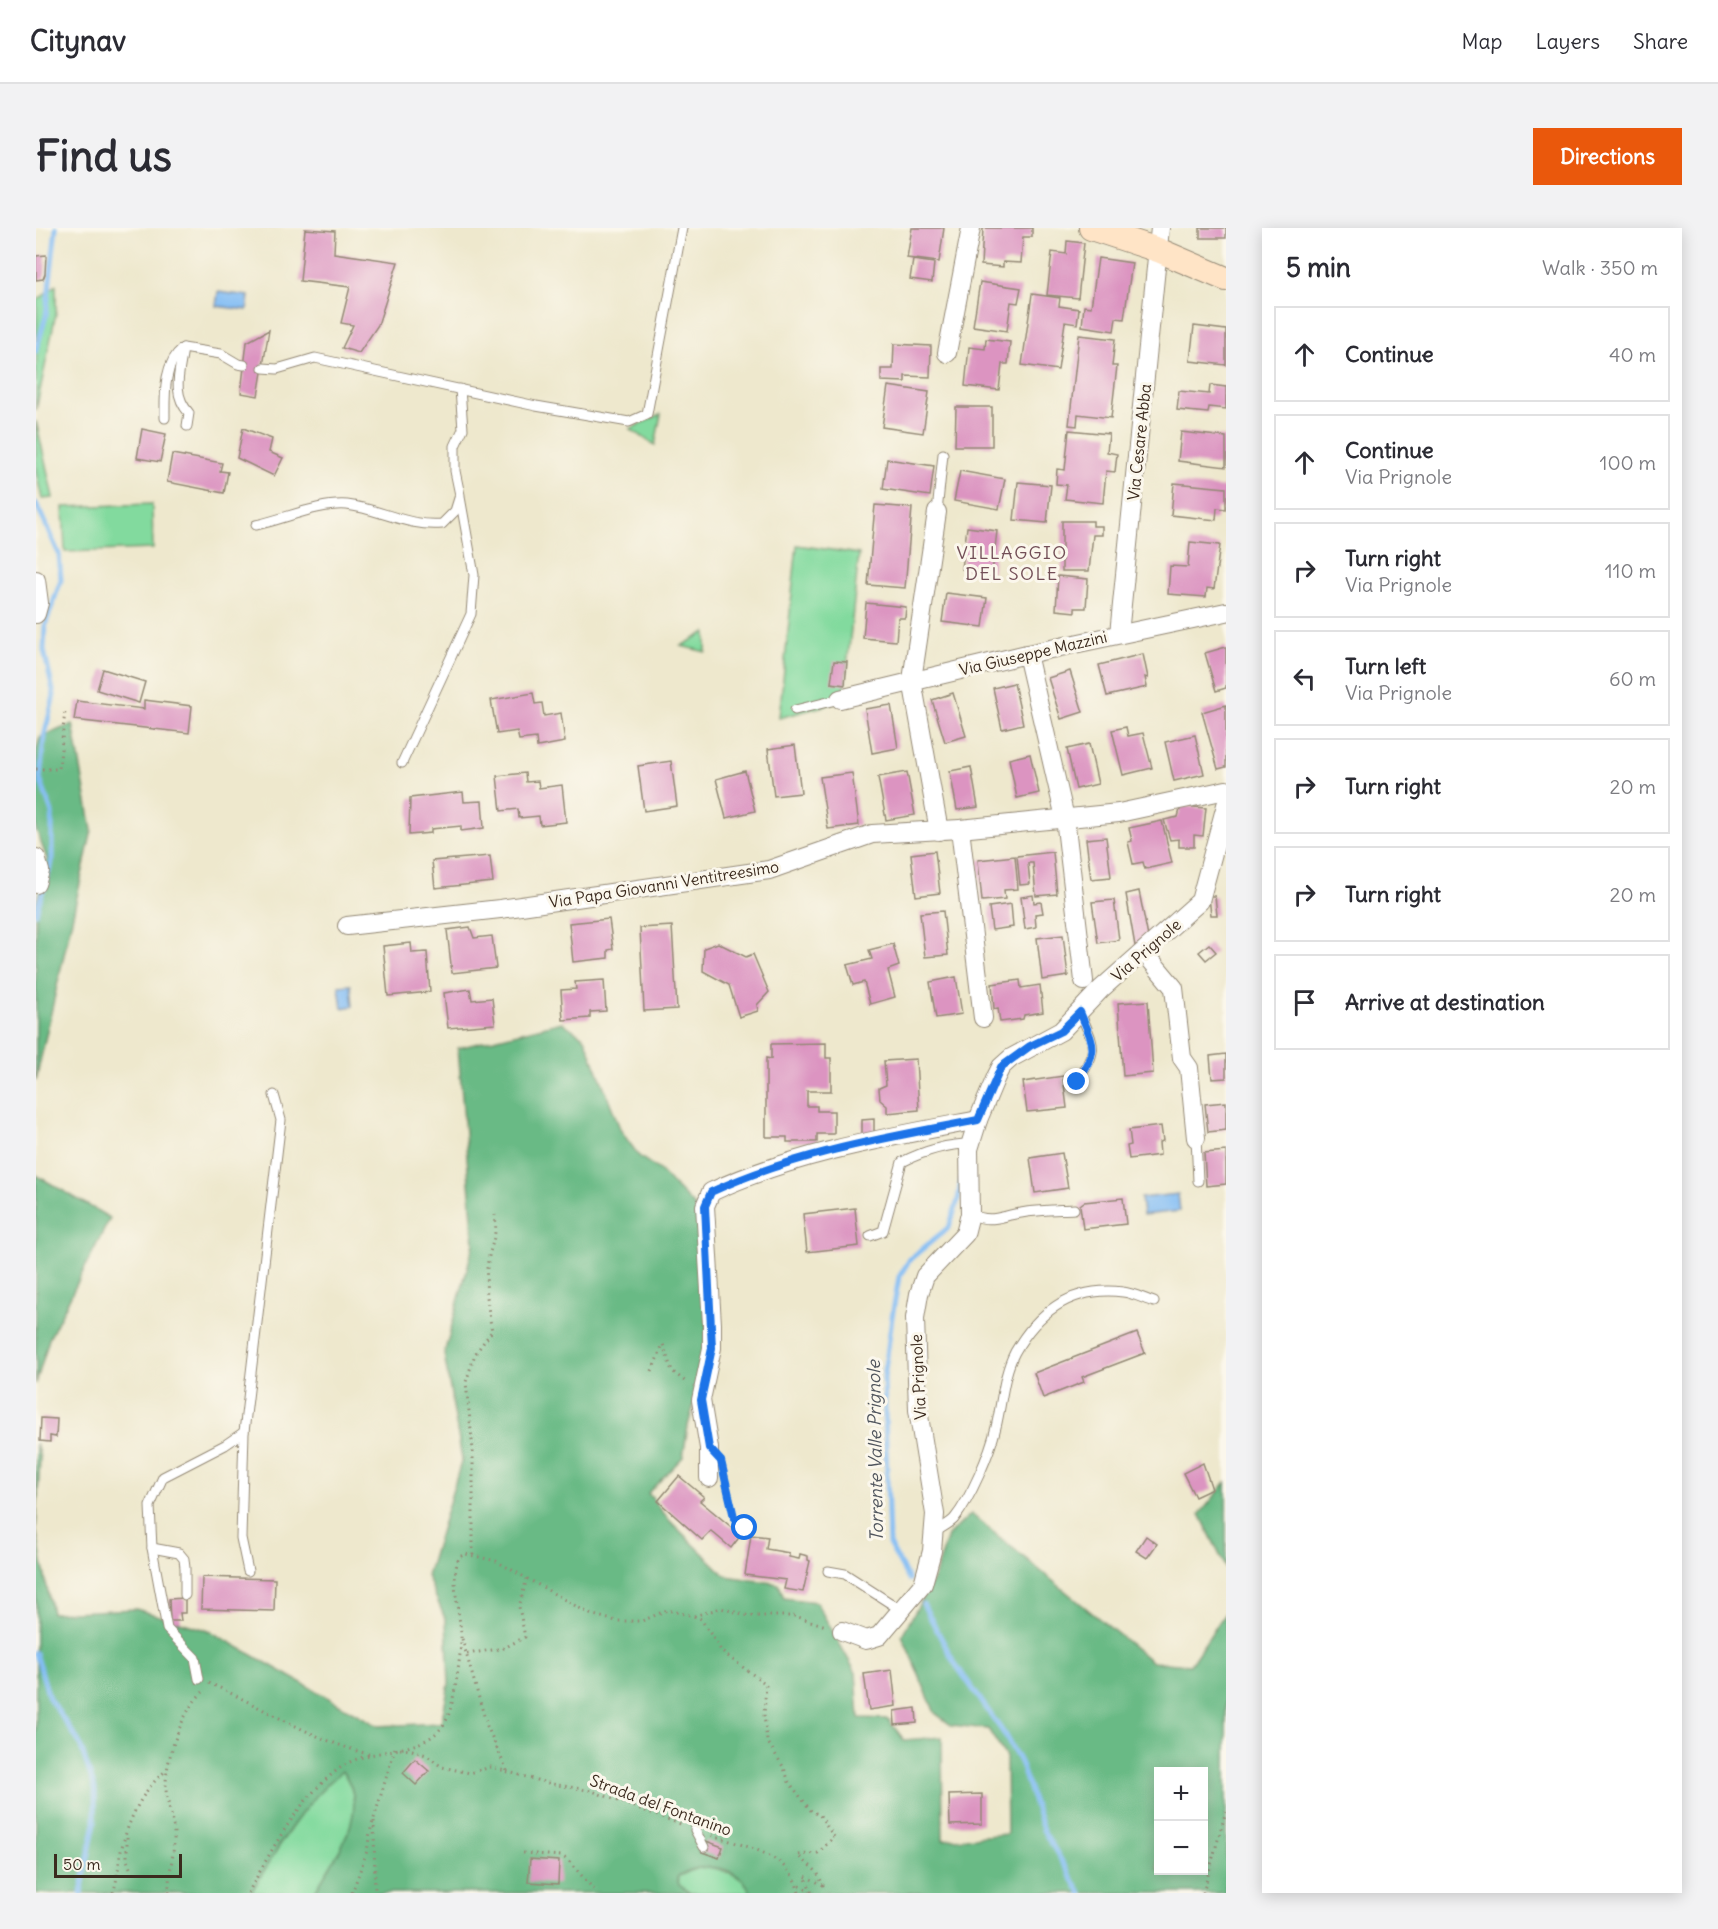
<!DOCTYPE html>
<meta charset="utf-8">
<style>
:root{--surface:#fff;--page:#f2f2f3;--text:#2b2b33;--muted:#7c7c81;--line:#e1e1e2;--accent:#ea580c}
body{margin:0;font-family:Delius,sans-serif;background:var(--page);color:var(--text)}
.controls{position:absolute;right:18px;bottom:18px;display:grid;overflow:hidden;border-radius:0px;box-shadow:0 3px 15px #0003}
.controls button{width:54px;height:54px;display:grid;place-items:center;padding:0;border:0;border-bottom:2px solid var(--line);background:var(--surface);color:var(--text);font:30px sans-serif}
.scale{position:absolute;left:18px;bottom:15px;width:128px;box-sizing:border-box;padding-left:6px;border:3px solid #3b2a1e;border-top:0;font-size:16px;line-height:21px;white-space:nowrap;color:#3b2a1e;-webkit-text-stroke:4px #fbf7ec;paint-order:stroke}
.stop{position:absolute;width:18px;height:18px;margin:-14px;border:4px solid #1a73e8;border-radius:50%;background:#fff}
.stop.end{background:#1a73e8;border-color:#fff;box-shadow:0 2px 6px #0008}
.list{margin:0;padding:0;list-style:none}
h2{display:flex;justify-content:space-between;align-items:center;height:78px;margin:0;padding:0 24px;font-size:26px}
h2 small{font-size:20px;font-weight:400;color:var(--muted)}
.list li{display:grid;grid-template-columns:39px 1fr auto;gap:18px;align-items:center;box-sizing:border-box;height:96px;margin:0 12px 12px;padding:0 12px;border:2px solid var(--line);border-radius:0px}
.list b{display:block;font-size:22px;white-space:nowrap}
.list p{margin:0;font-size:20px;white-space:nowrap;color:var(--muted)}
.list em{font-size:20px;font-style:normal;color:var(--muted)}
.icon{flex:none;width:33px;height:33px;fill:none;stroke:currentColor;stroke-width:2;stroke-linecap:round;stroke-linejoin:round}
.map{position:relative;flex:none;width:1190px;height:1665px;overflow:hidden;border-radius:0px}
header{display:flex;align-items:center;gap:36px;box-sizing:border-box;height:84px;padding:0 30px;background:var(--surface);border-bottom:2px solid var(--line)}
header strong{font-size:28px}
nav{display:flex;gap:33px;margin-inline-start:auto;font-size:21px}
.intro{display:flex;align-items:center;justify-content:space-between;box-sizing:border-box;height:144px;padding:0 36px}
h1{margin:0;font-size:42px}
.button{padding:15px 27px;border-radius:0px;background:var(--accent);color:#fff;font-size:21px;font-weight:700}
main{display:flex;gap:36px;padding:0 36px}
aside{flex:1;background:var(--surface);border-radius:0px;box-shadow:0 3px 15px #0003}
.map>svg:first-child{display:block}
.green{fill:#82da9e;stroke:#5e825e;stroke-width:1.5}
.forest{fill:#69ba85;stroke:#527252;stroke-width:1.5;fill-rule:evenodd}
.water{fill:#83bdf4;stroke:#5f7489;stroke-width:1.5}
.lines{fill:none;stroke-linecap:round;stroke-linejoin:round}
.stream{stroke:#83bdf4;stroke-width:5}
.building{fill:#dc94c1}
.lane-casing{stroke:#948976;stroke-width:11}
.street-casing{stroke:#948976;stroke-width:20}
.secondary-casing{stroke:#948976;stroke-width:26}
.path{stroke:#948976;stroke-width:3;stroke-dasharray:1.5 4.5;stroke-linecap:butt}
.lane{stroke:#fff;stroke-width:9}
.street{stroke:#fff;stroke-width:18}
.secondary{stroke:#ffe4c6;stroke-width:24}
.route{stroke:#1a73e8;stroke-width:8}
.labels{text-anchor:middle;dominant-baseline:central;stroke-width:6;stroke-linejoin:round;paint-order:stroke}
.street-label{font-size:16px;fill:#3b2a1e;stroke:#fbf7ec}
.neighbourhood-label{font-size:18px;letter-spacing:1.5px;fill:#734f57;stroke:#fbf7ec}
.water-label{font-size:18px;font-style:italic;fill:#51565e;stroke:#fbf7ec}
</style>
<header>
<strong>Citynav</strong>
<nav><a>Map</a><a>Layers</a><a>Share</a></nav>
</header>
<div class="intro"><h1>Find us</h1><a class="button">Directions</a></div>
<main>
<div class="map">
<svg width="1190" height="1665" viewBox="0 0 1190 1665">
<rect width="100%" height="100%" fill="#fbf7ec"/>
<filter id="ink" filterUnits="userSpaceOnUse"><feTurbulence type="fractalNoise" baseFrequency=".0167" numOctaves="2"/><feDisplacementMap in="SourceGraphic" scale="12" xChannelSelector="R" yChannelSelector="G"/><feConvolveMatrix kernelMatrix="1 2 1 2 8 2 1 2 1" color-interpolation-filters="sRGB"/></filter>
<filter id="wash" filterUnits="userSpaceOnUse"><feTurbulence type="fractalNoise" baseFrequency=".008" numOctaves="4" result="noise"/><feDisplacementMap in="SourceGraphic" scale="24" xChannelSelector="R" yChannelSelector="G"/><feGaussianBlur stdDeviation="1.35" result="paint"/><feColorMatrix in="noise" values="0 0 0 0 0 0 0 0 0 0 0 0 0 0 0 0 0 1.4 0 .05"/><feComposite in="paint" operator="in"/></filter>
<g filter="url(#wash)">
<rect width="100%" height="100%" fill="#eee8cd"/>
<g class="green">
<polygon points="20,57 20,85 0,182 1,73"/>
<polygon points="625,186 619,217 594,201"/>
<polygon points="0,193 17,269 17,270 6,271 0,244"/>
<polygon points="116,276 117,321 29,324 27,279"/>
<polygon points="761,317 823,326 809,457 803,474 743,490"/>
<polygon points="670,404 670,424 645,418"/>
<path d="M306 1543C338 1584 298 1629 278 1665H215C241 1621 266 1576 306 1543Z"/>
<path d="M665 1638C684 1641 708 1645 715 1665H654L643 1657 641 1649Z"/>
</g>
<g class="forest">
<polygon points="37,496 56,602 0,852 0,677 11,631 0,601 0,524 4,509"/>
<path d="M526 794 549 810 585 903 603 928 623 942 659 979 666 1002 672 1114 664 1154 652 1198 647 1229 612 1265 634 1293 690 1348 743 1356 748 1370 780 1374 820 1445 823 1490 852 1491 868 1512 906 1509 907 1612 971 1606 970 1529 952 1501 915 1497 899 1485 866 1407 899 1348 912 1308 935 1286 1116 1434 1154 1437 1190 1384V1665H715C705 1637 663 1632 641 1649L643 1657 654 1665H278C298 1629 338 1583 306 1543 266 1576 240 1621 215 1665H0V1214L4 1230 0 1302 16 1385 100 1381 174 1403 342 1498 405 1495 413 1456 410 1393 391 1348 426 1231 408 1126 438 1015 422 820ZM1122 1544H1168V1642H1122Z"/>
<polygon points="0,947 74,990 13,1111 0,1156"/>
<polygon points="1190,1254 1190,1340 1164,1286"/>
</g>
<g class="water">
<polygon points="182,64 213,68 211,82 180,78"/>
<polygon points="315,757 317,778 306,780 303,758"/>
<polygon points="1142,966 1144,983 1107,987 1105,970"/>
</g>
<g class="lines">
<g class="stream">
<polyline points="0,123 10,88 20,0"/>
<polyline points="0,275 23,326 25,352 9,398 8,422 18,467 8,509 4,551 16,585 16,633 0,685"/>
<polyline points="873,1352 853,1316 848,1150 856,1089 863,1049 874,1031 913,999 922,972 925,952"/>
<polyline points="887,1376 918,1434 967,1504 984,1534 1007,1602 1045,1665"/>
<polyline points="0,1425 13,1470 43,1514 59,1561 59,1594 45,1665"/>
</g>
</g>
<g id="blocks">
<g class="building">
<polygon points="876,0 908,0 903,34 871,30"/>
<polygon points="947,0 996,0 996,9 987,9 985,35 967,34 967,39 945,37"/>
<rect x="1164" y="0" width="26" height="10"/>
<polygon points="269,1 299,3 298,25 362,34 342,97 323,125 306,120 317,97 305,95 314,59 264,53"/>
<polygon points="1031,13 1048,15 1042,70 1011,67 1016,24 1030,26"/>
<polygon points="10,27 9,46 7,51 0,52 0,28"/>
<polygon points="1062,30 1096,35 1088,91 1080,90 1078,103 1046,98 1048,78 1055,79"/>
<polygon points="877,32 898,35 896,54 874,51"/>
<polygon points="944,54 985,60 982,75 975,74 971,103 937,98"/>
<polygon points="996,66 1024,70 1023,78 1043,81 1041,96 1029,94 1022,142 986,137"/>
<polygon points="1158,98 1190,102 1190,137 1154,133"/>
<polygon points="233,102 222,168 205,165 211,114"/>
<polygon points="1043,107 1079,111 1076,138 1081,138 1075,190 1042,186 1041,198 1033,197"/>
<polygon points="950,111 974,114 972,136 966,136 963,162 929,158 933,119 949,121"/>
<polygon points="858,116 895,118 894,149 869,148 869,154 845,153 845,141 857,141"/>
<polygon points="1174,157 1190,159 1190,181 1173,179 1172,185 1141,182 1143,163 1173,166"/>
<polygon points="852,158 893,164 887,205 846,199"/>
<polygon points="920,179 956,179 956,218 919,218"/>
<polygon points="207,200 236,211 233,224 247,230 238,248 201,230"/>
<polygon points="106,201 130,206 124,234 101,230"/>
<polygon points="1033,202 1073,206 1071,224 1081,226 1079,244 1070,243 1067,275 1029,271 1031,257 1020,256 1021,241 1029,242"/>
<polygon points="1145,204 1190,209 1190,239 1142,233"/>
<polygon points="136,226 186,235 184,243 192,244 188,265 131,254"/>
<polygon points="851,231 898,238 894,268 847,261"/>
<polygon points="924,243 969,251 963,281 918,273"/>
<polygon points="982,254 1015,257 1011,295 978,292"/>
<polygon points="1138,255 1190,260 1190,281 1181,280 1180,292 1135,287"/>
<polygon points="839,277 876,280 869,360 832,357"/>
<polygon points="1026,293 1057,293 1057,298 1066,298 1066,307 1057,307 1053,343 1026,343"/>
<polygon points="931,299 961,303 956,345 926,341"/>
<polygon points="1154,314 1184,317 1178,361 1171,360 1170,369 1132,366 1134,338 1152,339"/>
<polygon points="1022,348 1052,351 1050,380 1039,380 1039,384 1020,382"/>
<polygon points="910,365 951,370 947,399 906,394"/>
<polygon points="830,375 870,379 869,390 862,390 860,413 827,410"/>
<polygon points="1190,419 1190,460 1180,463 1169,425"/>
<polygon points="1107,426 1112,450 1109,449 1111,459 1071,468 1063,437"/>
<polygon points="798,433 811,434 809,457 795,455"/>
<polygon points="67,441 109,454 103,475 61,462"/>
<polygon points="1034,443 1047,484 1025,491 1012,450"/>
<polygon points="978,455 987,496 966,501 957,460"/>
<polygon points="497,465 499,476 506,475 508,488 525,485 529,514 501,519 500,510 483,512 481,503 461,506 455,472"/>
<polygon points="917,465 930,508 909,514 896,472"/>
<polygon points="108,472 156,478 153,505 38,492 41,473 108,481"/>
<polygon points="855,477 862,520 836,525 829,481"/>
<polygon points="1190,477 1190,539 1182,541 1166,484"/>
<polygon points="1090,499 1092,508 1107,505 1116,540 1087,547 1076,502"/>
<polygon points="1159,507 1168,546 1138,553 1129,514"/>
<polygon points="1053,516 1062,556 1040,561 1031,521"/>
<polygon points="759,517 765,565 738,568 732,521"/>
<polygon points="994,526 1003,565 981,570 973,531"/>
<polygon points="635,533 641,578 608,583 602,538"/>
<polygon points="935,539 942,579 921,582 914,543"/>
<polygon points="709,543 719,583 690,590 680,551"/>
<polygon points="871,544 879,587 850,592 842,549"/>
<polygon points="489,545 490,554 502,553 503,560 526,557 530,594 504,597 503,588 483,590 482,581 465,583 461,548"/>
<polygon points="816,545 823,597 792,601 784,549"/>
<polygon points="427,564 428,574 446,573 448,600 425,603 425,598 395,601 395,605 373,607 374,570"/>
<polygon points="1145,578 1170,580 1167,608 1158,607 1158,619 1143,619 1143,611 1134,612 1128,592 1142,589"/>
<polygon points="1126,593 1136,635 1109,641 1107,634 1097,636 1092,614 1096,613 1093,600"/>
<polygon points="1070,609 1075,649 1055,651 1050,611"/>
<polygon points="899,623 904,665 880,668 875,626"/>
<polygon points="1017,624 1021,666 1000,668 997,635 992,635 994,656 984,657 981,628"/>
<polygon points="454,628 457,654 399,660 396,633"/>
<polygon points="979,628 982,661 968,662 969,671 946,673 942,632"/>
<polygon points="1103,663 1112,709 1099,718 1090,666"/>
<polygon points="997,667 998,675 1005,674 1007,685 999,686 1000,699 989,701 985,669"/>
<polygon points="1173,668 1179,668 1181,687 1175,687"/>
<polygon points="1078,672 1083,712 1062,715 1056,674"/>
<polygon points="975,676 977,699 956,702 953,679"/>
<polygon points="907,683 912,727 889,729 884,685"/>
<polygon points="573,691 577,721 572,722 572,730 537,734 533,695"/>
<polygon points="636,698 641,781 608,783 604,700"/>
<polygon points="434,699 438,710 456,708 460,740 416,745 411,702"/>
<polygon points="1027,707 1032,748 1006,752 1001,710"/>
<polygon points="375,715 376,725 391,724 394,764 352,768 347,718"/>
<polygon points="682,715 710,729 717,726 733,764 721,777 722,783 703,789 693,757 667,743 668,720"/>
<polygon points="857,716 863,738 852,742 859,769 834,776 828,754 817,757 811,737 836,731 833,722"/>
<polygon points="1173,716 1180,724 1170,732 1163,724"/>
<polygon points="920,749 926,786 900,790 894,754"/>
<polygon points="568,752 570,783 554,784 554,790 527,792 525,762 540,761 539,754"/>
<polygon points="984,752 985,760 1004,757 1007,784 988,787 987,791 964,794 962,780 958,781 956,756"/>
<polygon points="434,761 436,772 456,770 459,796 412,800 408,765"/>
<polygon points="1112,773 1117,845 1087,848 1082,775"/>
<polygon points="790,815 790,830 795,830 795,863 771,863 771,878 781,878 781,883 798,883 798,906 781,906 781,914 751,914 751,909 730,909 730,830 735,831 735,816"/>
<polygon points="1190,826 1190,850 1176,851 1174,828"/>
<polygon points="880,831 883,882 851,885 851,878 844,872 843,860 850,857 848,833"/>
<polygon points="1027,848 1031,880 991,884 987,854"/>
<polygon points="1190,874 1190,902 1172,904 1169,876"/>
<polygon points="838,891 838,907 826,907 826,892"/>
<polygon points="1125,898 1127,913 1123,914 1124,927 1093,931 1091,918 1095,917 1093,902"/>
<polygon points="1190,923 1190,956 1170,958 1168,925"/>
<polygon points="1026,925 1032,960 999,965 994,930"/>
<polygon points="1087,970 1090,996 1047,1001 1044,977 1048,974"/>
<polygon points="819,980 823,1018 771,1024 767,986"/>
<polygon points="1101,1105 1109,1125 1046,1149 1048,1154 1007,1170 998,1145"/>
<polygon points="5,1190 21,1191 20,1209 14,1208 14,1214 4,1213"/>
<polygon points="1167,1235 1176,1261 1159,1269 1147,1245"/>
<polygon points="643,1248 668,1269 664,1273 705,1307 695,1320 675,1303 666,1312 622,1273"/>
<polygon points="715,1307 732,1309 730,1321 753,1325 753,1329 763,1331 764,1326 772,1328 772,1332 774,1333 767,1364 748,1361 750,1352 709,1347"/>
<polygon points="1110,1308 1121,1316 1111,1330 1100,1323"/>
<polygon points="166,1349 239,1351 238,1383 165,1381"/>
<polygon points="149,1370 149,1385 144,1385 145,1393 134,1393 133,1371"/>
<polygon points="856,1442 860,1478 833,1482 828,1446"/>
<polygon points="880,1480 881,1495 859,1497 858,1483"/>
<polygon points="379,1531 393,1543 380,1557 367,1545"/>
<polygon points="946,1566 946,1596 914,1597 913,1567"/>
<polygon points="670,1613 687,1619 683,1630 666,1624"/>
<polygon points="494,1631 523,1633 522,1656 492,1654"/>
</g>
</g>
</g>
<g filter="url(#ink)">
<use href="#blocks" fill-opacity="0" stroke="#948976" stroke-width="1.5"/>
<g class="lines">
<g class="lane-casing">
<g id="lane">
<polyline points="227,140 241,141 279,130 500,178 593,194 611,186 646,0"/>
<path d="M129 190C129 167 127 136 147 120"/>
<path d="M151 198 153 185C135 165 144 144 147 120L185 126 202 136 208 137"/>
<polyline points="901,284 907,226"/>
<path d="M220 297C249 291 282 275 311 277 344 281 372 299 406 296L419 283 424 267 419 243V218L427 201 424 161"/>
<polyline points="759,482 804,471"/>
<polyline points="366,535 435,386 438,347 424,269"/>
<path d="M1041 854C1063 820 1059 820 1044 784"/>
<polyline points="1160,910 1162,953"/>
<path d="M934 986C957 996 963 988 985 985 1002 982 1020 982 1038 981"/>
<path d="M834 1008 847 1003 866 934C888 923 909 916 934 916"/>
<path d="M899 1304C905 1300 913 1296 918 1291 935 1270 954 1225 960 1199 966 1175 967 1147 979 1124 1003 1082 1038 1058 1087 1064 1097 1065 1108 1071 1118 1074"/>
<polyline points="116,1320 143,1325 148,1331 149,1340 149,1367"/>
<polyline points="212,1343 205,1310 208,1204 245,892 238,867"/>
<polyline points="792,1343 809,1346 865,1382"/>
<polyline points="163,1451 159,1430 131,1401 116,1320 114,1278 127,1249 189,1217 208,1204"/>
<polyline points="659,1602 668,1619"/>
</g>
</g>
<g class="street-casing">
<g id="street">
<polyline points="911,125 935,0"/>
<polyline points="901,284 876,452 903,603"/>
<polyline points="0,352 3,375 0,386"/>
<polyline points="1083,406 1124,0"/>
<polyline points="991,426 1029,590 1048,753"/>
<polyline points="804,471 991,426 1190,384"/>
<polyline points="924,601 947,790"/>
<polyline points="0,630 4,643 0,656"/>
<polyline points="311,698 464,681 733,642 836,606 924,601 1083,585 1190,562"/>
<polyline points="1108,724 1138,760 1146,830 1153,840 1160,910"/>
<path d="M673 1250V1220L665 1172 676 1120V1096L669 978 675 964C758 925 853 909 942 892"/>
<polyline points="806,1403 830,1412 843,1408 887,1356 896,1323 899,1286 882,1182 879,1090 883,1066 889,1048 929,1006 934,986 933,921 942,892 960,849 965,839 975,830 1025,803 1065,761 1164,673 1190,577"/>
</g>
</g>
<g class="secondary-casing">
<polyline id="secondary" points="1055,0 1122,22 1190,51"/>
</g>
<g class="path">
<polyline points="0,541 23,541 29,483"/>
<polyline points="616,1143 627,1116 636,1143 651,1155"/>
<polyline points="690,1256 698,1289 714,1307"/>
<path d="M437 1327V1222L430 1154 439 1126 456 1103C452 1081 448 1056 452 1033 455 1016 462 1005 459 987"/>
<polyline points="658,1388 665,1391 686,1424 730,1456 728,1487 731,1513 748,1540 753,1554 776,1584 783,1586 798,1609 782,1625 762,1627 781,1644 787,1657 769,1648 775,1663 761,1657"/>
<polyline points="426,1411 451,1498 472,1545"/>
<polyline points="431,1426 468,1420 489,1409 483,1379 491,1350"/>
<path d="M173 1455C227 1479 278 1513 336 1527"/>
<polyline points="364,1521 376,1522 390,1527 406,1539 434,1545 455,1539 511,1555 556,1563 647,1597"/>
<polyline points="338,1593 339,1665"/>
<path d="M676 1607C709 1619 754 1625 763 1665"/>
<polyline points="91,1609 91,1632 94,1640"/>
<polyline points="487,1625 525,1628 532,1632 561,1665"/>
<path d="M77 1665C82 1651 82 1637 85 1623 92 1593 106 1561 131 1542"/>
<path d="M133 1665C132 1644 138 1630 138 1610 139 1592 129 1574 130 1556 130 1529 147 1481 167 1464"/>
<path d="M212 1665C237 1620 263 1568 307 1538 338 1517 392 1529 411 1491 418 1476 426 1422 425 1405 423 1381 414 1352 423 1329L430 1326 460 1333 554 1386 580 1393H606L631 1382 658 1388 685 1380 713 1388H759L790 1398"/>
<polyline points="316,1665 331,1623 334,1604 359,1520"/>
<polyline points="1167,1665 1190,1583"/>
</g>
<use href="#lane" class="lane"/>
<use href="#street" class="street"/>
<use href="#secondary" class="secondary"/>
</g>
</g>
<g class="lines" filter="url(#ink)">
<path class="route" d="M709 1300 698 1289 685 1233 673 1220 665 1172 676 1120 669 978 675 964C758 925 853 909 942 892L965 839 994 818 1025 803 1044 784C1059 820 1063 820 1041 854"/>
</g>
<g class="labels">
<g class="street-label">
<text transform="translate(1103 214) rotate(-84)">Via Cesare Abba</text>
<text transform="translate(997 425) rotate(-13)">Via Giuseppe Mazzini</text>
<text transform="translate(628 656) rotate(-9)">Via Papa Giovanni Ventitreesimo</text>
<text transform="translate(1110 722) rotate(-41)">Via Prignole</text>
<text transform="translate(882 1149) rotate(-93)">Via Prignole</text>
<text transform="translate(625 1577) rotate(20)">Strada del Fontanino</text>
</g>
<g class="neighbourhood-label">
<text x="976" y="324">VILLAGGIO<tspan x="976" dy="21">DEL SOLE</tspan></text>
</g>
<g class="water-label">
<text transform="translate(839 1223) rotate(-91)">Torrente Valle Prignole</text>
</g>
</g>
</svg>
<div class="controls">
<button>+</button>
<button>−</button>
</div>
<div class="scale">50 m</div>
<div class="stop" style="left:709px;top:1300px"></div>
<div class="stop end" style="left:1041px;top:854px"></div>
</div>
<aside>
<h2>5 min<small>Walk · 350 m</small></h2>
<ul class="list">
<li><svg class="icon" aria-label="ahead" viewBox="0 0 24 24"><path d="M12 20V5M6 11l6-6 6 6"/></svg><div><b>Continue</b></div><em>40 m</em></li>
<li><svg class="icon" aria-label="ahead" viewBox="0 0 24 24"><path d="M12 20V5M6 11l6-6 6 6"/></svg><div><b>Continue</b><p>Via Prignole</p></div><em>100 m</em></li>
<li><svg class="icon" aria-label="right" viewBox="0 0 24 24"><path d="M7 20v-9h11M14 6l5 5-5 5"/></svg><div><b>Turn right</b><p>Via Prignole</p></div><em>110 m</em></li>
<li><svg class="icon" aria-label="left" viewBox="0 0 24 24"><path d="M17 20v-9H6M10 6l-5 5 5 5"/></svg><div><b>Turn left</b><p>Via Prignole</p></div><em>60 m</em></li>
<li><svg class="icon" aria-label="right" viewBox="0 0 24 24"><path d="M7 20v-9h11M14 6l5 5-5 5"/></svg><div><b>Turn right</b></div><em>20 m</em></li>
<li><svg class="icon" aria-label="right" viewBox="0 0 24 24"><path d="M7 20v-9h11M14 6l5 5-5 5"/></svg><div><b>Turn right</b></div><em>20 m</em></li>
<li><svg class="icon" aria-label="arrive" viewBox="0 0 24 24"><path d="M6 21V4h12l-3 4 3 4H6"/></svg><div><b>Arrive at destination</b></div></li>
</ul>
</aside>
</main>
